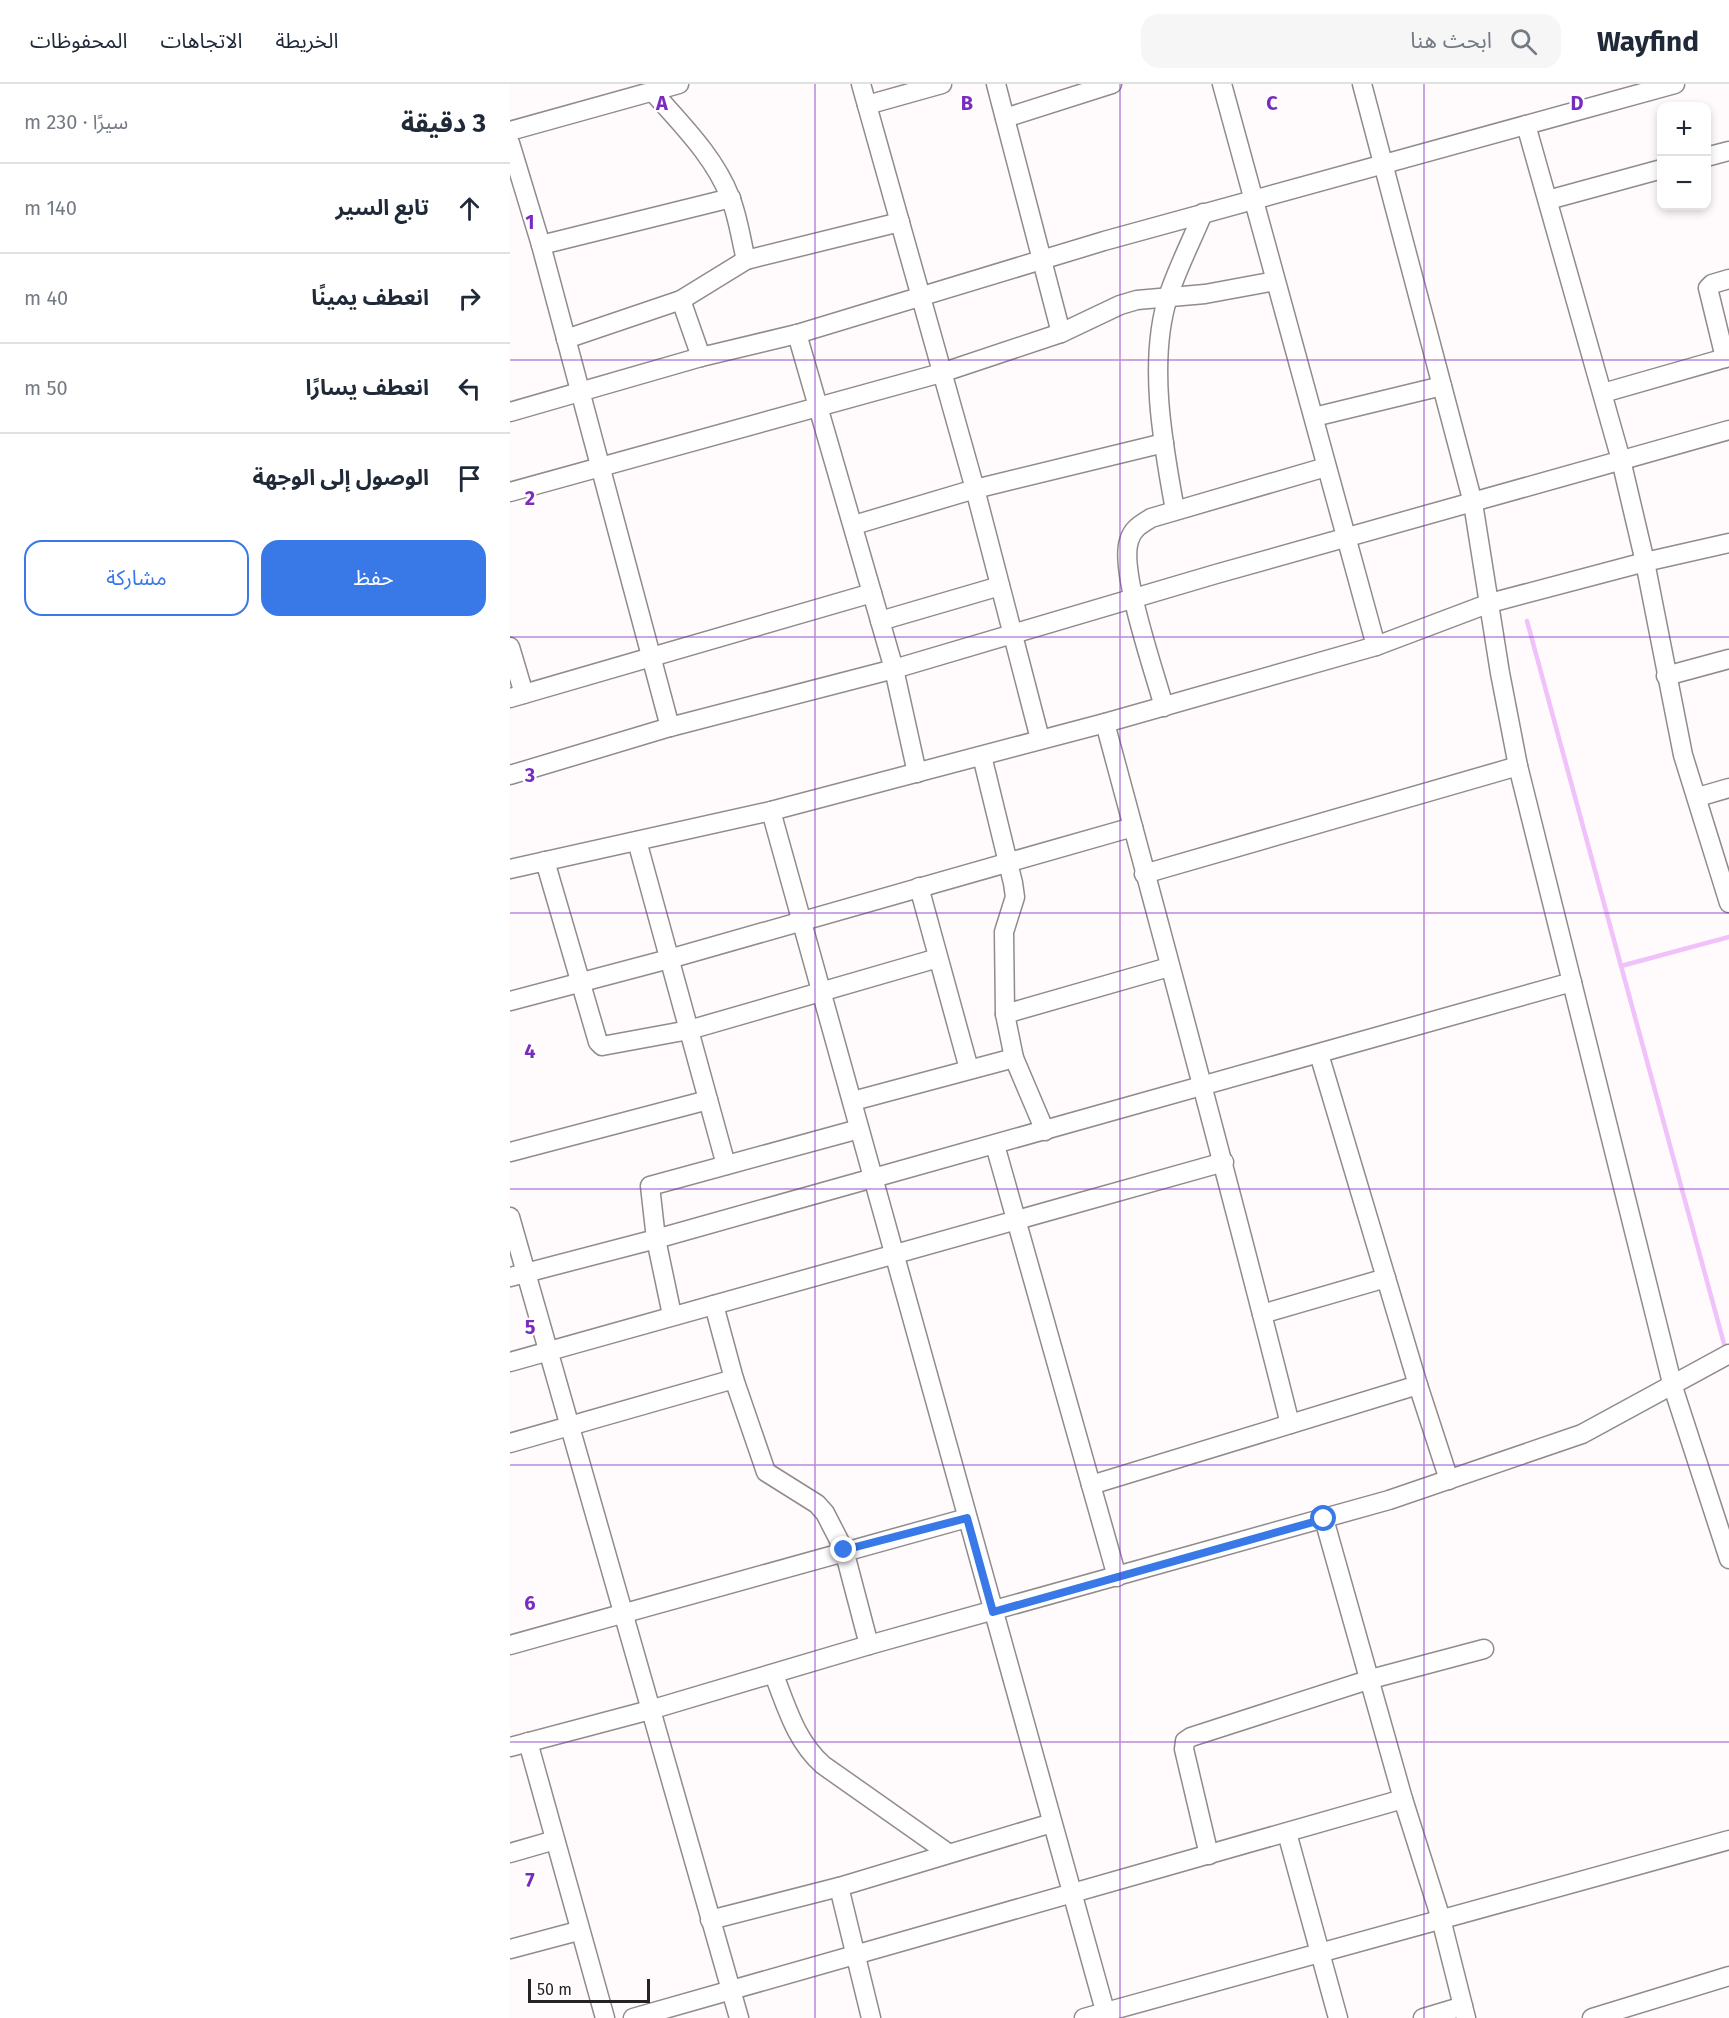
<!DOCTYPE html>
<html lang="ar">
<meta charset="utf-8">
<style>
:root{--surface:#fff;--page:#f6f6f7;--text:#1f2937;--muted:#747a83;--line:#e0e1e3;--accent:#3879e7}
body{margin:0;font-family:"Fira Sans","Noto Sans Arabic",sans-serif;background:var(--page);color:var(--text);direction:rtl}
.controls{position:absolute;right:18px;top:18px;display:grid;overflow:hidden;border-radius:12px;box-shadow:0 3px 9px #0003}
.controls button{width:54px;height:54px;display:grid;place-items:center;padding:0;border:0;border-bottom:2px solid var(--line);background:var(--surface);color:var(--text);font:30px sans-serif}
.scale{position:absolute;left:18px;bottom:15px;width:122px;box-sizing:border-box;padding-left:6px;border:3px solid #242222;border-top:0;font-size:16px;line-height:21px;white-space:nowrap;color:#242222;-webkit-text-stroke:4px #fff;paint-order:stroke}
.stop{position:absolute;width:18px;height:18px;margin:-14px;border:4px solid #3879e7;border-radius:50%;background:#fff}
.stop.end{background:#3879e7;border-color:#fff;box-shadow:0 2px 6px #0008}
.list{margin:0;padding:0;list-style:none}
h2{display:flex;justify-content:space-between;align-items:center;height:78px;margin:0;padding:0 24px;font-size:26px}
h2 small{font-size:20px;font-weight:400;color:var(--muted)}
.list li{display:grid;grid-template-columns:39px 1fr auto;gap:18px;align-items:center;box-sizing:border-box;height:90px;padding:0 24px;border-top:2px solid var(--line)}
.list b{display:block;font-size:22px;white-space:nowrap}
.list em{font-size:20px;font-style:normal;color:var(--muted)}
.actions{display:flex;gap:12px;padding:18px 24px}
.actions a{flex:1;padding:14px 0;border:2px solid var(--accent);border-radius:18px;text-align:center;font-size:21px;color:var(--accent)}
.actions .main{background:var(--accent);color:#fff}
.icon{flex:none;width:33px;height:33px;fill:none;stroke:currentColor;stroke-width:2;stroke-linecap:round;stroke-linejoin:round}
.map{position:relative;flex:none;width:1219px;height:1934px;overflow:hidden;direction:ltr}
header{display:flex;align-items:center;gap:36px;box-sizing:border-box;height:84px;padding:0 30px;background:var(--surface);border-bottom:2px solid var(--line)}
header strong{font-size:28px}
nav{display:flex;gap:33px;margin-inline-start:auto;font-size:21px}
.search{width:420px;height:54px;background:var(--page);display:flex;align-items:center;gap:15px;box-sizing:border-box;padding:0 21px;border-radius:18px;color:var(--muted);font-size:22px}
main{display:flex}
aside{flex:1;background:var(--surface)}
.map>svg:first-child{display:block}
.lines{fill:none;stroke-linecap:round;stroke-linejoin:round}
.stream{stroke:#f0c1fa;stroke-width:4.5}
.minor-casing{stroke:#918b8c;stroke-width:21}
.minor{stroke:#fff;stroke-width:18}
.route{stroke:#3879e7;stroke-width:8}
.grid{fill:none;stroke:#7b2cbf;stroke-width:1.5;stroke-opacity:0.55}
.grid-label{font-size:20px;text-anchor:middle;font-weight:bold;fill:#7b2cbf;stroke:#fff;stroke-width:4.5;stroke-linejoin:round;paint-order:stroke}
</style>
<header>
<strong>Wayfind</strong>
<div class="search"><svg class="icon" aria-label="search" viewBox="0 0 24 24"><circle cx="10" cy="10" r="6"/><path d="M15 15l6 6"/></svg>ابحث هنا</div>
<nav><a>الخريطة</a><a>الاتجاهات</a><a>المحفوظات</a></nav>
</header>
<main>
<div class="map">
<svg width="1219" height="1934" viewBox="0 0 1219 1934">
<rect width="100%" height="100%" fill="#fffafb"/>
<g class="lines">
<g class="stream">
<polyline points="1017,537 1216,1267"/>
<polyline points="1111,882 1219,853"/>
</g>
<g class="minor-casing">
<g id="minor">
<polyline points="351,0 465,405 530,655"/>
<polyline points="486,0 551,249"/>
<polyline points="712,0 866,562"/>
<polyline points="852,0 963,419 990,589 1008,682 1163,1303 1219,1475"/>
<path d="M143 8C171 40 204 72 220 113 228 132 231 156 236 176"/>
<polyline points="357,21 432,0"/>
<polyline points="495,34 602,0"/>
<polyline points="1016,41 1111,376 1135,478 1173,671 1219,819"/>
<polyline points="0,47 169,0"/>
<polyline points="0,59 31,161 160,643"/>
<polyline points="1196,73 1219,67"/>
<polyline points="1038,116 1152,85"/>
<polyline points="31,161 221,114"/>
<polyline points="171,216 191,273"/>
<polyline points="287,250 384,585 407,689"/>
<polyline points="56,255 171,216 236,176 390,138"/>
<polyline points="1215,274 1198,204 1202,200 1219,195"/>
<polyline points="1093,309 1219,273"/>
<polyline points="0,328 191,273 287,250 594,157 1165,0"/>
<polyline points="804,333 932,302"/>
<polyline points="0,408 431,289 551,249 610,221 627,216 695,210 765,197"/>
<path d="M665 426C653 361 637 275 659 210 668 183 682 156 693 129"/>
<polyline points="344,441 465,405 654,359"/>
<polyline points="370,537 490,502"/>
<polyline points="0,563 14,610"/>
<polyline points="1156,592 1219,575"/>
<polyline points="0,614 362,509"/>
<path d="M654 623C645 589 609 487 619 457 622 445 631 440 641 434L816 383"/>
<path d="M595 639C658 872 721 1106 780 1340"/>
<polyline points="472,672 503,799 505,813 494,848 495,930 504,974 535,1047"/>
<polyline points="0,691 160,643 384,585 706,490 1219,346"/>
<polyline points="1188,713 1219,704"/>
<polyline points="261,727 597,1934"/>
<polyline points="127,757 216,1081"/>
<polyline points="35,777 88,958 92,962 179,946 428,874"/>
<polyline points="0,785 261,727 595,639 866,562 980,519 1135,478 1219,459"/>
<polyline points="634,790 1008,682"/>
<polyline points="409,803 459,985"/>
<polyline points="0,917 159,875 623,743"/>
<polyline points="495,930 659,883"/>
<polyline points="809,970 908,1301 939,1396"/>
<polyline points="343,1017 504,974"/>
<polyline points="485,1061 607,1493"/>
<polyline points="0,1068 198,1016"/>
<polyline points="0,1133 229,1934"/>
<polyline points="0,1193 146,1155 1062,898"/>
<polyline points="204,1221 224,1295 256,1388 307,1420 315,1429 334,1466 359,1561"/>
<polyline points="752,1230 876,1194"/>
<polyline points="162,1231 146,1155 140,1102 349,1045"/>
<polyline points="0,1278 714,1078"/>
<polyline points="0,1359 224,1295"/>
<polyline points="581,1401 908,1301"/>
<polyline points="814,1435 893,1715 931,1835 956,1934"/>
<polyline points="0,1561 457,1434"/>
<path d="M264 1591C277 1624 286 1657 313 1681L438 1769"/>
<polyline points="18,1658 95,1934"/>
<polyline points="0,1663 140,1626 359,1561 879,1416 1072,1350 1219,1270"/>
<polyline points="777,1749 828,1934"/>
<polyline points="0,1769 45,1756"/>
<polyline points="699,1771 674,1665 675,1657 681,1653 861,1595 974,1565"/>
<polyline points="329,1803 361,1934"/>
<polyline points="200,1836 329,1803 542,1739"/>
<polyline points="0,1865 68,1847"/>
<polyline points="123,1934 893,1715"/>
<polyline points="574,1934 1219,1756"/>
<polyline points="913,1934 953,1922"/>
<polyline points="1082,1934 1219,1892"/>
</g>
</g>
<use href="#minor" class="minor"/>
</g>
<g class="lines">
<polyline class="route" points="334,1466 457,1434 483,1528 814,1435"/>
</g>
<path class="grid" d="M305 0V1934M610 0V1934M914 0V1934M0 276H1219M0 553H1219M0 829H1219M0 1105H1219M0 1381H1219M0 1658H1219"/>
<g class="grid-label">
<text x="152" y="26">A</text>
<text x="457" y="26">B</text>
<text x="762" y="26">C</text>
<text x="1067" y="26">D</text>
<text x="20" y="145">1</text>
<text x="20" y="421">2</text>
<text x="20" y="698">3</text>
<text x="20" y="974">4</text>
<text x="20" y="1250">5</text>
<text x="20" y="1526">6</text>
<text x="20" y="1803">7</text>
</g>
</svg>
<div class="controls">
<button>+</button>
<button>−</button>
</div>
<div class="scale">50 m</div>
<div class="stop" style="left:814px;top:1435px"></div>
<div class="stop end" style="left:334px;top:1466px"></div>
</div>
<aside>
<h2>3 دقيقة<small>سيرًا · 230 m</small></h2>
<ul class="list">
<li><svg class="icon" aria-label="ahead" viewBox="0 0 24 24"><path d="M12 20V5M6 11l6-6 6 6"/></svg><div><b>تابع السير</b></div><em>140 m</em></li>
<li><svg class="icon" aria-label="right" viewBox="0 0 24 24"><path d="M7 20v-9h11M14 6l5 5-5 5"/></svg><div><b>انعطف يمينًا</b></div><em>40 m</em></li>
<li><svg class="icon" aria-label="left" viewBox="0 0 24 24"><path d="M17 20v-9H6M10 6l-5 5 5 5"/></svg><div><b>انعطف يسارًا</b></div><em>50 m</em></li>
<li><svg class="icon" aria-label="arrive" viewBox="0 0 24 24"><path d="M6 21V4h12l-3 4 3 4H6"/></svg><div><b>الوصول إلى الوجهة</b></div></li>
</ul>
<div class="actions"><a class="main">حفظ</a><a>مشاركة</a></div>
</aside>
</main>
